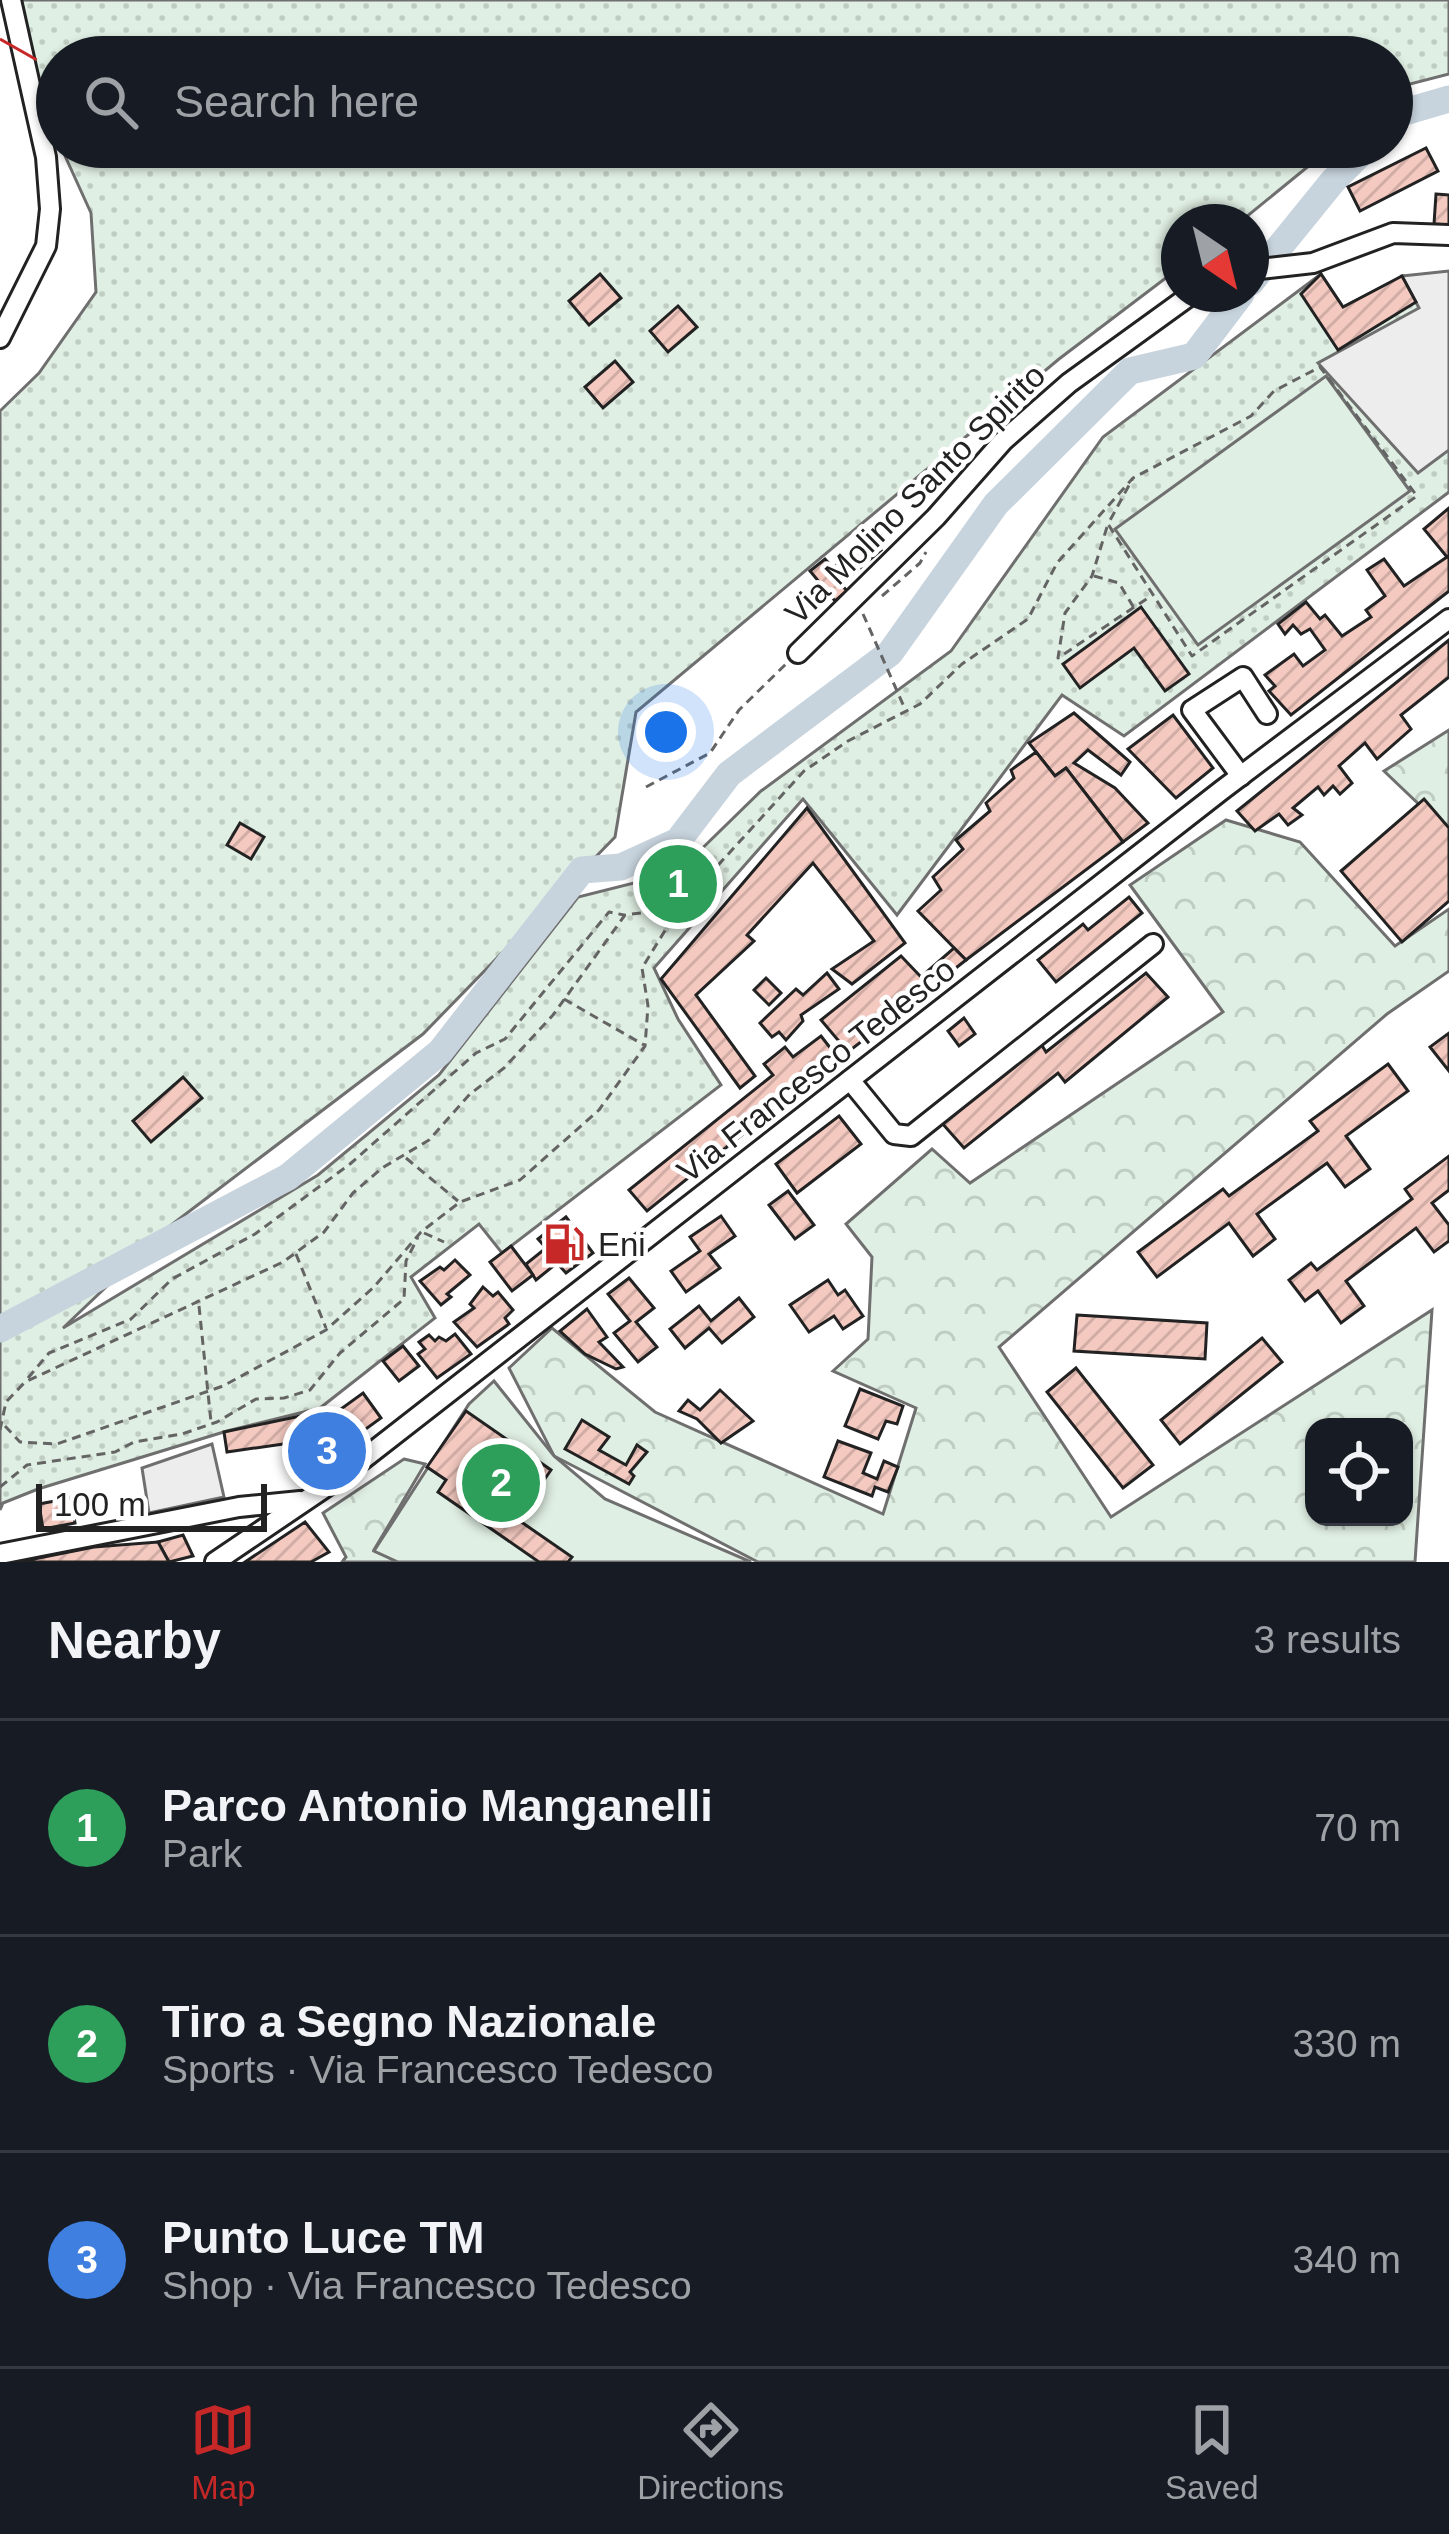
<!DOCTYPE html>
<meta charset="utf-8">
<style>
:root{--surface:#171b24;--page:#20242c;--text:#f1f3f6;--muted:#9ea1a6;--line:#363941;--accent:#c62828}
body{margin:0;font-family:Helvetica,sans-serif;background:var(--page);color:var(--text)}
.controls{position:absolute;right:36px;bottom:36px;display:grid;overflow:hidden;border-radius:24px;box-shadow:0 3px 9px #0004}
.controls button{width:108px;height:108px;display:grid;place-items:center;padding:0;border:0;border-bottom:3px solid var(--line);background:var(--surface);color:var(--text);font:60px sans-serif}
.compass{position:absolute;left:1161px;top:204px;width:108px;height:108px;border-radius:50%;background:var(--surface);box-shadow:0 3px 9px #0004;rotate:145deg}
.scale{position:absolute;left:36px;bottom:30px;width:231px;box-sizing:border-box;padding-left:12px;border:6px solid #222;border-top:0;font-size:33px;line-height:42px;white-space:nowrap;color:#222;-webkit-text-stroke:9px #fff;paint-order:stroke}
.you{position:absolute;left:666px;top:732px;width:42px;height:42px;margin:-30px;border:9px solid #fff;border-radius:50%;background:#1a73e8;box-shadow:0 0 0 18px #1a73e833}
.badge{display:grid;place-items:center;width:78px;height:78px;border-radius:50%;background:var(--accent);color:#fff;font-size:39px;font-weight:700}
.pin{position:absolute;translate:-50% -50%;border:6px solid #fff;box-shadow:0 3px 12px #0006}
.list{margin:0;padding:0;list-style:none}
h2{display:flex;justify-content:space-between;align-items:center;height:156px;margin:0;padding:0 48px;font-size:51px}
h2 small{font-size:39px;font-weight:400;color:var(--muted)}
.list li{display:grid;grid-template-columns:78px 1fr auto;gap:36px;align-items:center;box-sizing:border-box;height:216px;padding:0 48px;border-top:3px solid var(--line)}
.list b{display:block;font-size:45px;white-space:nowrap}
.list p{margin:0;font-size:39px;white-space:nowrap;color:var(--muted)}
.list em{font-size:39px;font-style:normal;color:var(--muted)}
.icon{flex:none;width:66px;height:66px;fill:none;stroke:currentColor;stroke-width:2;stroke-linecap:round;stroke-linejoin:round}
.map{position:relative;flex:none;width:1449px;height:1562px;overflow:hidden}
.search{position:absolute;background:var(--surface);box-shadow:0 3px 9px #0004;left:36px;right:36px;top:36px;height:132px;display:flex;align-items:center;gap:30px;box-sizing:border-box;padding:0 42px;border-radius:66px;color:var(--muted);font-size:45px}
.sheet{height:804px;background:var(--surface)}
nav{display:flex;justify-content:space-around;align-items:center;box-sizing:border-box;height:168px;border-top:3px solid var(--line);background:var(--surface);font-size:33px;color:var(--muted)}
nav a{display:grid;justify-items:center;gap:6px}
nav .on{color:var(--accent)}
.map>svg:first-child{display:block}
.green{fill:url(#green-dots);stroke:#6f6f6f;stroke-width:3}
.forest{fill:url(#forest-crowns);stroke:#6f6f6f;stroke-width:3;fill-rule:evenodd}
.pitch{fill:#e0efe3;stroke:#6f6f6f;stroke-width:3}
.parking{fill:#ededed;stroke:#6f6f6f;stroke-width:3}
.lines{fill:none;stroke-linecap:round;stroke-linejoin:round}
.river{stroke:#c7d3dd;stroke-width:27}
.building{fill:url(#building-hatch);stroke:#222;stroke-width:3}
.minor-casing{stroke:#222;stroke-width:24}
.path{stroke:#646464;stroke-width:3;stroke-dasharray:9 6;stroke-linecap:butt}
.minor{stroke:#fff;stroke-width:18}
.power{stroke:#c62828;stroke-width:3;stroke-dasharray:42 9 6 9;stroke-linecap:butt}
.labels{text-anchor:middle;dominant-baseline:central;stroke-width:9;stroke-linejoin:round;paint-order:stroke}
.street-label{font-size:33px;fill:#222;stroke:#fff}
.poi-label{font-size:33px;fill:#222;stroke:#fff;text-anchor:start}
</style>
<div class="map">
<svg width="1449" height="1562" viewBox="0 0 1449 1562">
<defs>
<pattern id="green-dots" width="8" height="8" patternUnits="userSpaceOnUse" patternTransform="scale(3)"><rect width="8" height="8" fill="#e0efe3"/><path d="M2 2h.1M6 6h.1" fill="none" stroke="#c0cdc2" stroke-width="1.8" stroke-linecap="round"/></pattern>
<pattern id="forest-crowns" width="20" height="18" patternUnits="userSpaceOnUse" patternTransform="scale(3)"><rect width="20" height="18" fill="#e0efe3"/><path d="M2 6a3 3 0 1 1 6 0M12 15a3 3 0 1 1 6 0" fill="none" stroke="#c0cdc2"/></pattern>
<pattern id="building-hatch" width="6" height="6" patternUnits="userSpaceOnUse" patternTransform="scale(3)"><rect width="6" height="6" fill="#f3c9c0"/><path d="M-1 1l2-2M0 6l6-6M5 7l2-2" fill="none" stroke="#d0aca5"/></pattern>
</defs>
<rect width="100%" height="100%" fill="#fff"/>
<g class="green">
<polygon points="20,0 1449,0 1449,74 1402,86 1392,95 1392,57 57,57 57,138 46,114"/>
<polygon points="61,147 1332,147 1240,222 1179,222 1179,268 1059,359 636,712 615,837 423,1034 170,1226 63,1328 318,1175 439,1075 578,897 678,872 761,791 951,651 1103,437 1321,274 1343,307 1404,276 1449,342 1449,492 1124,736 1062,695 897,915 803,799 654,968 678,1019 721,1085 502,1253 479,1224 411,1277 435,1318 320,1408 227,1431 38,1489 3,1503 0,1510 0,411 39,373 96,292 91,213"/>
</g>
<g class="forest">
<polygon points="1449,730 1449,833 1384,771"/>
<path d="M1226 820 1300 842 1395 946 1449 909V971L1387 1014 999 1347 1111 1517 1432 1310 1415 1562H758L554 1456 509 1368 552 1328 655 1412 883 1514 916 1408 833 1371 868 1339 872 1257 846 1224 932 1149 970 1183 1223 1012 1130 885ZM1314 1427H1404V1517H1314Z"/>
<polygon points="404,1459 425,1464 374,1550 398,1562 342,1562 346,1557 323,1513"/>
</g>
<g class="pitch">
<polygon points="1326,376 1410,491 1198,645 1115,529"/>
<polygon points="494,1381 554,1456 605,1499 751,1562 398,1562 374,1551 469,1404"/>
</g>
<g class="parking">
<polygon points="1449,271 1449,450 1418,473 1318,363 1419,308 1402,276"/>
<polygon points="212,1444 224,1497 149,1513 142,1468"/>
</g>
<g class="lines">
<g class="river">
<polyline points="1392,122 1401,113 1449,99"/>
<polyline points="1251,282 1333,181 1367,147"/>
<polyline points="0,1329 288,1177 440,1052 582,870 621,867 678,841 729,774 890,653 996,504 1130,371 1194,356 1241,294"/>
</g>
</g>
<g class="building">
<polygon points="1426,148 1438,171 1360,211 1348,187"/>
<polygon points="1436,194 1449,195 1449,225 1434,224"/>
<polygon points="600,274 621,298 589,325 569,301"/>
<polygon points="1321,274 1343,307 1402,276 1416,302 1338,350 1301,294"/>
<polygon points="678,306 697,327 668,352 650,331"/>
<polygon points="615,361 633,382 603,408 585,387"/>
<polygon points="1449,508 1449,591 1291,715 1269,691 1275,686 1265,675 1294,654 1303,666 1325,650 1310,629 1301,634 1293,625 1285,634 1278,624 1306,602 1320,619 1325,615 1342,636 1371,617 1366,610 1385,596 1367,570 1384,559 1404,586 1447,557 1424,529"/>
<polygon points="870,537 881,550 841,584 847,591 835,601 810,571 825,559 833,568"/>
<polygon points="1141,607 1189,674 1165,691 1134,648 1080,688 1063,664"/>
<polygon points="1449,640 1449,677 1401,715 1411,729 1377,759 1365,743 1339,766 1352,783 1340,794 1333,786 1324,795 1318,787 1293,808 1302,815 1288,825 1279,814 1255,831 1237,811"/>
<polygon points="1074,713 1130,762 1121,775 1088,750 1074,763 1115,788 1148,823 1123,842 1066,768 1055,776 1029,743"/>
<polygon points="1173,715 1213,768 1176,798 1128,749"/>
<polygon points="1036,752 1055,776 1066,768 1123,842 966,960 918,911 941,890 933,877 963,849 956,840 990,811 986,803 1014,778 1011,770"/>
<polygon points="1424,799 1449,828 1449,901 1402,942 1341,871"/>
<polygon points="807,808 905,943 852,984 832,969 874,941 813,863 747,935 754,941 696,995 755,1076 740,1088 661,979"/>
<polygon points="240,823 264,837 251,859 227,845"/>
<polygon points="1129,897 1142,913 1056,982 1038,960 1083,924 1088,930"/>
<polygon points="954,948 966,960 848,1052 821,1020 901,956 921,977"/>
<polygon points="827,973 839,989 801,1015 803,1021 786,1040 779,1032 772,1037 760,1023 796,989 803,995"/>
<polygon points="1146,973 1168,997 1065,1082 1058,1073 964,1148 941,1122 1041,1044 1046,1052"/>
<polygon points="766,978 781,993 769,1005 754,990"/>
<polygon points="964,1018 975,1034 959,1046 948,1031"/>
<polygon points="1449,1033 1449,1071 1430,1047"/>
<polygon points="821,1036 838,1058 647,1211 629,1190 773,1075 764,1064 785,1047 793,1057"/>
<polygon points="1388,1064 1408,1091 1346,1136 1370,1169 1345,1187 1327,1163 1257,1214 1275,1239 1253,1256 1229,1223 1157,1277 1138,1252 1223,1189 1229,1196 1318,1131 1310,1121"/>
<polygon points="183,1077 202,1098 151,1142 133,1121"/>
<polygon points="839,1116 861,1144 797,1193 776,1164"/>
<polygon points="1449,1156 1449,1190 1432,1203 1449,1225 1449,1241 1434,1252 1416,1228 1346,1281 1364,1306 1341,1323 1318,1291 1305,1301 1289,1280 1311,1263 1317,1270 1412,1199 1405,1189"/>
<polygon points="788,1191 814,1225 795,1239 769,1205"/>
<polygon points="721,1216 735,1236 709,1254 720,1268 686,1292 671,1271 700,1251 690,1237"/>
<polygon points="566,1217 593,1253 566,1273 557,1263 536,1280 526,1264 546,1248 538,1239"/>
<polygon points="511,1246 533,1275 512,1291 490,1262"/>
<polygon points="455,1260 470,1275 447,1294 451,1297 441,1305 420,1281 440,1267 444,1270"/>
<polygon points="629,1278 654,1308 636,1322 657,1347 638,1362 614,1333 630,1321 608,1294"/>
<polygon points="828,1280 838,1295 845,1290 863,1316 843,1329 834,1316 809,1332 790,1305"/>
<polygon points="483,1287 493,1296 498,1292 513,1310 505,1318 509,1324 477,1347 454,1322 474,1308 470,1304"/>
<polygon points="739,1298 754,1317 722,1343 709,1328 685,1348 670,1329 699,1306 711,1321"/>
<polygon points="587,1309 607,1337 599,1342 623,1367 616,1369 585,1354 560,1331"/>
<polygon points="1077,1315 1207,1323 1205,1359 1074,1351"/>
<polygon points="455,1334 471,1354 437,1378 418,1354 425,1349 419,1342 429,1335 435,1341 439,1337 446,1341"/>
<polygon points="1262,1338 1282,1362 1180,1444 1161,1420"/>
<polygon points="403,1346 419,1366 399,1381 383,1361"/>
<polygon points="1076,1368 1153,1465 1123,1488 1047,1392"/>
<polygon points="860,1389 903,1406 897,1424 886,1421 878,1439 845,1426"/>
<polygon points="720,1390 753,1421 721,1443 697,1419 679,1411 688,1400 700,1410"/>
<polygon points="363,1393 381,1418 352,1439 334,1414"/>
<polygon points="466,1411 551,1470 517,1519 572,1557 568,1562 539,1562 438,1492 446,1480 427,1467"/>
<polygon points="315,1413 324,1426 304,1441 227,1452 224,1432"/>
<polygon points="582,1420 609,1437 599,1450 626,1465 637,1445 647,1452 630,1472 634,1476 629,1484 565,1449"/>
<polygon points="324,1426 340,1448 320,1462 304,1441"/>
<polygon points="838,1441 871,1453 863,1473 877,1479 884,1461 898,1467 888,1492 875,1487 872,1496 824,1477"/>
<polygon points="71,1498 75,1523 43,1529 39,1504"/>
<polygon points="305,1522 329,1552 311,1562 245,1562"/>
<polygon points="183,1535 193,1556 169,1562 158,1542"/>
<polygon points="158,1542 169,1562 19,1562 94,1547"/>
</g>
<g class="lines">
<g class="minor-casing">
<g id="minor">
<polyline points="1251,270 1313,263 1393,233 1449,235"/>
<polyline points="0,338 46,246 50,209 46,157 11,0"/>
<polyline points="798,653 936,517 1003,441 1069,383 1192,294"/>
<polyline points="1241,776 1192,710 1243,677 1267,714"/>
<polyline points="850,1080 894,1134 911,1136 1153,944"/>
<polyline points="0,1554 239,1507 300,1501"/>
<polyline points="215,1562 339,1478 1222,790 1449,619"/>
</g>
</g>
<g class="path">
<polyline points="1107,527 1092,576 1065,613 1058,658 1151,596"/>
<polyline points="1094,576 1119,583 1134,608"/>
<polyline points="882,596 920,563 926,552"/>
<polyline points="863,614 905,709"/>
<polyline points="646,787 710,753 739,710 788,662"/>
<polyline points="564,999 644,1045"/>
<polyline points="406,1158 458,1201"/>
<polyline points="424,1233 444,1242"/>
<polyline points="296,1254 326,1328"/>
<polyline points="199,1306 211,1422"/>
<polyline points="28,1378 49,1353 131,1319 172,1279 255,1234 350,1164 476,1053 505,1039 609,912 624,915"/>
<polyline points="5,1426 20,1442 57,1444 223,1386 326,1330 374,1287 421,1232 460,1202 520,1180 599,1110 645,1046 648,1006 642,968 677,911"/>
<polyline points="0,1430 6,1402 25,1382 283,1262 324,1232 353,1193 382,1168 429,1140 470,1094 504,1068 553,1015 625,915 679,908 804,771 848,741 920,704 962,664 1028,619 1057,563 1133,478 1251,416 1274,391 1320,367 1417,496 1192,656 1108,524 1133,478"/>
<polyline points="0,1487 27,1465 115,1452 134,1442 182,1434 217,1422 256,1399 284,1398 310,1390 340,1353 404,1299 406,1261 418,1237"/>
</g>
<use href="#minor" class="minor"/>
<polyline class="power" points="0,39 37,60"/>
</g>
<defs>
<g id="fuel-bare" transform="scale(3.24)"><path d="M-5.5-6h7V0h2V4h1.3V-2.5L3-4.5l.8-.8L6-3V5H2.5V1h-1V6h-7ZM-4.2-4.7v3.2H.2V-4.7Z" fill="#c62828" stroke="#fff" stroke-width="2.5" paint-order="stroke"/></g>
</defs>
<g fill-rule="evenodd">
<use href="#fuel-bare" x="564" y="1244"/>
</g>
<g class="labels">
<g class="street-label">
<text transform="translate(915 494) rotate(-45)">Via Molino Santo Spirito</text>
<text transform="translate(816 1070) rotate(-38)">Via Francesco Tedesco</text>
</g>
<g class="poi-label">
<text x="598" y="1244">Eni</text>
</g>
</g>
</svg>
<div class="controls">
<button><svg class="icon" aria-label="locate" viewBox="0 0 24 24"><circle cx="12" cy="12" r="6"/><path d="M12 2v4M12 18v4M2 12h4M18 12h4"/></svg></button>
</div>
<svg class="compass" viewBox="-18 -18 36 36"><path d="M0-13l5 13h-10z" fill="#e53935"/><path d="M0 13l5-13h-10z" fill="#9ea1a6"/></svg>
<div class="scale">100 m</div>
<div class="you"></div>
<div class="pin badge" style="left:678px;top:884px;background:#2e9e5b">1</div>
<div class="pin badge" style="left:501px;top:1483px;background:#2e9e5b">2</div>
<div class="pin badge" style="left:327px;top:1451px;background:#3f7fe0">3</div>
<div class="search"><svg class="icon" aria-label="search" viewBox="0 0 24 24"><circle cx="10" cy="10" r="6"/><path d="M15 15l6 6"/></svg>Search here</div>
</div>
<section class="sheet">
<h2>Nearby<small>3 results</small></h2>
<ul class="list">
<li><span class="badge" style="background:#2e9e5b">1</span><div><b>Parco Antonio Manganelli</b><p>Park</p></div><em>70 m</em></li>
<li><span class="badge" style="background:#2e9e5b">2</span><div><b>Tiro a Segno Nazionale</b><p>Sports · Via Francesco Tedesco</p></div><em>330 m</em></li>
<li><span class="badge" style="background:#3f7fe0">3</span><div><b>Punto Luce TM</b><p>Shop · Via Francesco Tedesco</p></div><em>340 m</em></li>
</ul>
</section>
<nav>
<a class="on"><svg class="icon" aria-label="map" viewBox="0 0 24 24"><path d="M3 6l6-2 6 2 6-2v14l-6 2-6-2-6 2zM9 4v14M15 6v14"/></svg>Map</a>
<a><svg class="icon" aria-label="directions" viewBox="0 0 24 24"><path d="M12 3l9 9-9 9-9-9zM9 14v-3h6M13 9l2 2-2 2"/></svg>Directions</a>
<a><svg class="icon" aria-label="saved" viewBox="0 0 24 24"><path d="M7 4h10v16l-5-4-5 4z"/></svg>Saved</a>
</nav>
